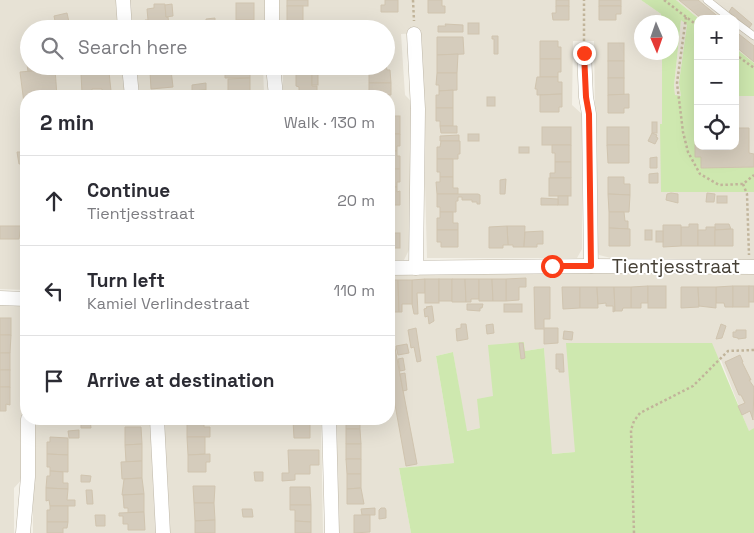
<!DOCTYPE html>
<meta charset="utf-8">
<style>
:root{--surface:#fff;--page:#f2f2f3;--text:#2b2b33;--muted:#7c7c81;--line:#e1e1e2}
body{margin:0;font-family:"Space Grotesk",sans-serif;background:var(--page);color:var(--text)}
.controls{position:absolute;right:15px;top:15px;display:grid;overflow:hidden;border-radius:10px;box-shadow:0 5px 20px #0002}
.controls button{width:45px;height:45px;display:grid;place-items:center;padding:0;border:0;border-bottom:1px solid var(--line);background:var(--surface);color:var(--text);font:25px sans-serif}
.compass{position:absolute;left:634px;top:15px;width:45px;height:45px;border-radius:50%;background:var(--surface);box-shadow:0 5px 20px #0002;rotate:178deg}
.stop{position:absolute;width:15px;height:15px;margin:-11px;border:4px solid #fa3d17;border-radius:50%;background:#fff}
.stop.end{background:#fa3d17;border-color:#fff;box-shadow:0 1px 5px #0008}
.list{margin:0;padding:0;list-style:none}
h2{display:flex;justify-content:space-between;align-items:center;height:65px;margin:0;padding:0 20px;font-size:21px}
h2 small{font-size:16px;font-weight:400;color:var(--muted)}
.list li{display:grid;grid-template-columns:32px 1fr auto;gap:15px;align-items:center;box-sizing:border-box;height:90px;padding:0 20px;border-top:1px solid var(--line)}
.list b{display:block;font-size:19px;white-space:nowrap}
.list p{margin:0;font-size:16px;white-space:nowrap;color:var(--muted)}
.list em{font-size:16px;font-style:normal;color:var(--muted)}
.icon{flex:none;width:28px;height:28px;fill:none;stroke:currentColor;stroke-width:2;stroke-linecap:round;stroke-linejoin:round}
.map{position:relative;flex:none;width:754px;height:533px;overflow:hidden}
.search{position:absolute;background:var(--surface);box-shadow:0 5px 20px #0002;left:20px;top:20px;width:375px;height:55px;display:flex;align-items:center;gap:12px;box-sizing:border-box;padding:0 18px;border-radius:28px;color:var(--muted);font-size:19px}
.panel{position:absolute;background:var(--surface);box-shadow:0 5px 20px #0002;left:20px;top:90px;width:375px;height:335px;border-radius:20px}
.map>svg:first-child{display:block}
.residential{fill:#e7e2d5}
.green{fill:#cee8af;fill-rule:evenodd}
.building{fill:#d5ccbc;stroke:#d0c4af}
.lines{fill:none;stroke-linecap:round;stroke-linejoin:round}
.lane-casing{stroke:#bfb8a9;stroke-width:8}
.street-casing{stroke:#bfb8a9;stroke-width:15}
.path{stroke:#c1b49a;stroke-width:2.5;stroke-dasharray:2.5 2.5;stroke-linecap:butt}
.lane{stroke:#fff;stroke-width:7}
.street{stroke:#fff;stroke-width:14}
.route{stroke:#fa3d17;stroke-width:6}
.labels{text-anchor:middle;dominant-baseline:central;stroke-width:4;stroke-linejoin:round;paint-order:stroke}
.street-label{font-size:19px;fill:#464036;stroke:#fff}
</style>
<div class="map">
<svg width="754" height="533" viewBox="0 0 754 533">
<rect width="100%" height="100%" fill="#f3f0e7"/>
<g class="residential">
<polygon points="0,0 117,0 119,29 29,29 29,66 123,66 126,96 26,96 26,290 0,289"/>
<polygon points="129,0 268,0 268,29 132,29"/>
<polygon points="275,0 641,0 661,14 661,22 642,22 642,52 662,53 662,124 676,123 674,86 681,19 698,33 698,146 735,146 735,63 754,77 754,260 611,258 599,255 597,249 594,41 573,41 572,105 582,114 582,249 577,258 427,258 421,33 401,34 405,95 411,101 410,248 404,260 389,260 389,96 283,96 283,66 386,66 386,29 275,29"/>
<polygon points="676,0 754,0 754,63 735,48 735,19 699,19"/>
<polygon points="135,66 263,66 264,94 265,96 138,96"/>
<polygon points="552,272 754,272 754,428 749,432 721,360 575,452 551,454 544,348 525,351 524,342 493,396 480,428 466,431 453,352 436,356 454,463 399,468 411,533 339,533 335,419 389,419 389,274"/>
<polygon points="0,304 23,306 24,310 24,477 14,488 14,533 0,533"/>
<polygon points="33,419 154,419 159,533 33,533"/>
<polygon points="163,419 321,419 323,533 170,533"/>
</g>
<g class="green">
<path d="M641 0H676L699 19H698V96L695 97V156L701 157 702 168 754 167V192H661L660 124H662V53L672 52V22H661V14ZM681 20 687 25 679 83 681 96 675 95 674 86Z"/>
<polygon points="735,48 754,63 754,96 735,96"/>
<polygon points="524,342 525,351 544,348 552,454 575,452 566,343 712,343 749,431 754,428 754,533 411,533 399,468 454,463 436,356 453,352 467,431 480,428 477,399 493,396 488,345"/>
</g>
<g class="building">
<rect x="287" y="0" width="21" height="6"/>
<polygon points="385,0 398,0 398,12 381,12 381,5 385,5"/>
<polygon points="428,0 442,0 442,6 445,6 445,13 428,13"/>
<rect x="556" y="0" width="13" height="6"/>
<rect x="599" y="0" width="22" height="6"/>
<polygon points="679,0 698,0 721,19 702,19"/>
<rect x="236" y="3" width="18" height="17"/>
<polygon points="154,4 165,4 166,17 168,17 169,25 146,27 145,20 148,20 147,9 154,8"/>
<polygon points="172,4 173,16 166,17 165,5"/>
<rect x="287" y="6" width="16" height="17"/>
<polygon points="556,6 569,6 569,20 553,20 552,13 556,13"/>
<polygon points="599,6 621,6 621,14 616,14 616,20 599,20"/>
<polygon points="732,7 752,24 749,28 729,12"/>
<polygon points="67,13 69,22 56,26 54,16"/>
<polygon points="215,18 215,28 203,29 204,21 206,21 206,19"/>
<rect x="468" y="23" width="11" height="11"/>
<polygon points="445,24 463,25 463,32 438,32 438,26 446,26"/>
<polygon points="173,25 173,29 146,29 146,27"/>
<polygon points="735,31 754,46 754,62 735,46"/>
<polygon points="492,36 498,36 498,54 494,54 494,39 492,39"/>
<polygon points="437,37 463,37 464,54 437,55"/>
<polygon points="540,41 558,41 558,47 561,47 561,59 540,59"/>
<rect x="608" y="43" width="16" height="18"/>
<polygon points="458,54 457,73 437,73 437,55"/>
<polygon points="540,59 561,59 561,72 558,72 558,77 540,77"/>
<rect x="608" y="61" width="16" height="17"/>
<polygon points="27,64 29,64 29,66 54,66 55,69 28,72"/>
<polygon points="386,65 387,70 390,70 391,83 369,83 369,66 386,66"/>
<polygon points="149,66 169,66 169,70 150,72"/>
<polygon points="230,66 250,66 250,78 225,78 225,70 230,70"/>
<rect x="296" y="66" width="16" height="8"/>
<polygon points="55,69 57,96 26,96 26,111 25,111 20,72"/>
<polygon points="171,70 173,87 151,89 150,72"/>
<polygon points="109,72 111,91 102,91 102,89 92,89 92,92 82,93 81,74"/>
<polygon points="437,73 457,73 457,90 439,91 439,85 436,85"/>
<polygon points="296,74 312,74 312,86 317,86 317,91 299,91 299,87 296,86"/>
<rect x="312" y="74" width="6" height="11"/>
<polygon points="537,77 558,77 558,82 562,82 562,94 537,95 537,89 535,89"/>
<polygon points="250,78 250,96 228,96 228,79"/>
<rect x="608" y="78" width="16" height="17"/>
<polygon points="206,83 206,90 192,91 192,85"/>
<polygon points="369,83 391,83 391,95 369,96"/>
<polygon points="206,90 206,96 193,96 192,91"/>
<polygon points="453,90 453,108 436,108 436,95 439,95 439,91"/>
<rect x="299" y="91" width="13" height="5"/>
<polygon points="562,94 562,107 559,107 559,112 540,112 540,95"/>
<polygon points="629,94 629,108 624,108 624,113 608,113 608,95"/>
<polygon points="695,96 698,96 698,146 735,146 735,128 749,128 749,153 754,154 754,167 701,168 701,157 695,157"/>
<rect x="487" y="97" width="8" height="9"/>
<polygon points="436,108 453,108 453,126 440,126 440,121 436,121"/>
<rect x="389" y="116" width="11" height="18"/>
<rect x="652" y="122" width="5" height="11"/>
<polygon points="440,126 457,126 457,133 441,133"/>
<rect x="542" y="127" width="29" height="18"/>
<rect x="607" y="127" width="22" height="18"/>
<polygon points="652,133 657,135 656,137 658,138 655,144 648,141"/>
<polygon points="389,134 400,134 400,146 397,146 397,151 389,151"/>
<rect x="468" y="134" width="11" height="7"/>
<polygon points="459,135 459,141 440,141 440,136"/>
<polygon points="441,141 460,141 460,154 458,154 458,159 437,159 437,147 440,147"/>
<polygon points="552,145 571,145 571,162 555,162 555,153 552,153"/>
<polygon points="607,145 629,145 629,163 608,163"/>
<rect x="519" y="147" width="10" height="6"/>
<polygon points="389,151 397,151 397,156 400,156 400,169 389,169"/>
<polygon points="17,152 23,152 25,163 19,164"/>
<polygon points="657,157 657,168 650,168 650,158"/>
<polygon points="437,159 453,159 453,177 440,177 440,172 437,172"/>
<polygon points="555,162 571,162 571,178 550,178 550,173 555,173"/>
<polygon points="389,169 400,169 400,182 397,182 397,187 389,187"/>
<polygon points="658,173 658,183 649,183 649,174"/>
<polygon points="440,177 453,177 453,188 458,188 458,194 437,194 436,182 440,182"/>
<polygon points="608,177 624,177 624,184 630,184 630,195 608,194"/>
<rect x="549" y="178" width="22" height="18"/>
<polygon points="506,179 505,194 500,194 500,180"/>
<polygon points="389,187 397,187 397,192 400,191 400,205 389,205"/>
<polygon points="671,193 678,194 678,203 666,200 667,194"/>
<polygon points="707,193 715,194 714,202 706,202"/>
<polygon points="437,194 478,194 480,195 480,204 477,204 477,202 472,202 472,200 462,200 462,197 458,197 458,201 456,201 456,212 440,212 440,207 437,207"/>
<polygon points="608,194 630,195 629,212 609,212"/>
<rect x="558" y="196" width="10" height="9"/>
<rect x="717" y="196" width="10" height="7"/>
<polygon points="541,198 558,199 558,205 541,205"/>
<polygon points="440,212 453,212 453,223 458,223 458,230 437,230 437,218 440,218"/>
<polygon points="609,212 624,212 625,221 628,221 628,229 609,228"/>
<polygon points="689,224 698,224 698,246 681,246 681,227 689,227"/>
<polygon points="715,224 729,224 731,229 715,230"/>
<polygon points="663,225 681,225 681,246 663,247"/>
<polygon points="0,226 21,226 19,239 0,239"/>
<polygon points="507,226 525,226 524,247 513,247 513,245 508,245"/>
<polygon points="507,226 508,245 503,245 503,248 489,248 489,227"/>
<polygon points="706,227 715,227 715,246 698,246 698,230 706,230"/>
<polygon points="609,228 630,229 630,246 609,246"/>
<polygon points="733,229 733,246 715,246 715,230"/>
<polygon points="437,230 458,230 458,247 441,247 441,242 437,242"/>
<rect x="645" y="230" width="7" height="10"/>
<polygon points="543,231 543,244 537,244 537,247 524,247 525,232"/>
<rect x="656" y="231" width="7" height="11"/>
<rect x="389" y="233" width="11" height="15"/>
<polygon points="526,278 526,287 519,287 519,300 506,301 506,279"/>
<polygon points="425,279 425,293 417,293 418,314 414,314 412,304 412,280"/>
<rect x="425" y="279" width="14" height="24"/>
<rect x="439" y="279" width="13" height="22"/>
<polygon points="452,279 465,279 466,302 452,302"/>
<polygon points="465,279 479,279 479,299 471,299 471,302 466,302"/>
<polygon points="479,279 492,279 493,301 479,301"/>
<polygon points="492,279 506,279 506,301 493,301"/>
<polygon points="389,280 398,280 399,312 389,312 389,302 392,302 392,295 389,295"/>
<polygon points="398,280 412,280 412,304 402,304 402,312 399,312"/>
<polygon points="648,286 648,303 641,303 641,308 631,308 631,287"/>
<rect x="648" y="286" width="18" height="22"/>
<polygon points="733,286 733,307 725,307 724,303 716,303 716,287"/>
<rect x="733" y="286" width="16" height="21"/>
<rect x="749" y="286" width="5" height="16"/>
<polygon points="534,287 550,287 550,319 544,319 544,328 558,328 558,343 544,344 544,329 535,329"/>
<polygon points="562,287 580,287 580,308 563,309"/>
<polygon points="580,287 597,287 598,308 580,308"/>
<polygon points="597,287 614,287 615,311 613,312 613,306 606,306 606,303 598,304"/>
<polygon points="614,287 631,287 631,308 623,308 622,311 615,311"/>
<polygon points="681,287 698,287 699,307 681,308"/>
<polygon points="698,287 716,287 716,308 699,306"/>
<polygon points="467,304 483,304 482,308 480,308 480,311 467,310"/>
<rect x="504" y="304" width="18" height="8"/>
<polygon points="432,306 434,321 429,324 428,316 425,317 424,309 427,308 426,307"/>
<rect x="0" y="318" width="11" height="17"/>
<polygon points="461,324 466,324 468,339 457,341 456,329 461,328"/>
<polygon points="493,324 494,333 487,334 486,325"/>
<polygon points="721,324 726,326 722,338 716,339"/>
<polygon points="416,328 421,361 417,362 414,347 411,348 408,330"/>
<polygon points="736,330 746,330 746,338 738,339 738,338 733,337 733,332 736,332"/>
<polygon points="564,331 573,332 572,340 563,339"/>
<polygon points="0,335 11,335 10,353 0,353"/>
<polygon points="394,343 417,464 406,466 389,371 389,344"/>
<polygon points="519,343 523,343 525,358 521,359"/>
<polygon points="407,344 409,353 398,355 396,346"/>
<rect x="0" y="353" width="10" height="17"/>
<polygon points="556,354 563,354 564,372 559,372 559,369 556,369"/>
<polygon points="740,355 743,362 742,362 751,380 749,380 754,387 753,420 750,411 742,415 738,406 745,403 741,395 739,395 725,362"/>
<polygon points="403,358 405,370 400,371 398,359"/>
<rect x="0" y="370" width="10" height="17"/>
<polygon points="405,373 407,390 403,391 400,374"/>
<polygon points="0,387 10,387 10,405 6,404 6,411 0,411"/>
<polygon points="50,419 68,419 68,422 50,423"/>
<polygon points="81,419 90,419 91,428 81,428"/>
<polygon points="310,419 310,438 294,438 293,420"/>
<polygon points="346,419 363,419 363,422 360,422 360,429 346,429"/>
<polygon points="204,420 204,427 210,427 210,437 187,437 187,421"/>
<polygon points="125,427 141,427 142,444 125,445"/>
<polygon points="346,429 360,429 361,444 346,444"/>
<polygon points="79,430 79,438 69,438 68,431"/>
<polygon points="50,437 68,438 68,455 47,454 47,442 50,442"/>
<polygon points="187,437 205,437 205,454 188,455"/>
<polygon points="142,444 142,461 126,462 125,445"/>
<rect x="346" y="444" width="15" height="15"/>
<polygon points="288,450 319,450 319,465 310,465 310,474 295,474 295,480 282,481 282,473 289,473"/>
<polygon points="47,454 68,455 68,472 50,471 50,467 47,467"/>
<polygon points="210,454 210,462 206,462 206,472 188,472 188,455"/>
<polygon points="346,459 361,459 361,474 347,474"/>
<polygon points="142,461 142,478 122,479 121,462"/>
<polygon points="50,471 63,472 63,483 68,483 68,489 46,488 47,476 50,476"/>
<polygon points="254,472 263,472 263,481 255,481"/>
<polygon points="347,474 361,474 361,488 347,489"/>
<polygon points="81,475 91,476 90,482 81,482"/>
<polygon points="142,478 144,494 122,495 124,479"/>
<polygon points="193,486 215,486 214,503 194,503"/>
<polygon points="290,487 310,487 311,505 290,505"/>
<polygon points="46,488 68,489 67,500 75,500 75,506 50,506 49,500 46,501"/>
<polygon points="361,488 364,504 347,504 347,489"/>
<polygon points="86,490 92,490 93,504 87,504"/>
<polygon points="144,494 144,512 128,513 128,508 124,508 123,495"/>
<polygon points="194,503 214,503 215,520 195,521"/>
<polygon points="290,505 311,505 311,522 295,521 295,510 290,510"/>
<polygon points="50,506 68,506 68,522 47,522 47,510 50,510"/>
<polygon points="375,508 375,515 362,515 361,509"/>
<polygon points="381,508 385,508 386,510 386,518 379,519 379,510"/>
<polygon points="242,509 252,509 253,517 243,517"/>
<polygon points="144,512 145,530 128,530 128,524 123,524 123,516 119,516 119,513"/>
<polygon points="95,515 105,515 105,526 96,526"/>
<polygon points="354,515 370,515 370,532 354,533"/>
<polygon points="215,520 215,533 195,533 195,521"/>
<polygon points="295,521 311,522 311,533 295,533"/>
<polygon points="47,522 68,522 67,528 63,528 63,533 47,533"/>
</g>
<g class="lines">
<g class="lane-casing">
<g id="lane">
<polyline points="707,0 731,19"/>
<polyline points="735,22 754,36"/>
</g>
</g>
<g class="street-casing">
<g id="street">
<polyline points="123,0 125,29"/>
<polyline points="272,0 272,29"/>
<polyline points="414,34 418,109 416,268"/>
<polyline points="584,53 586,97 589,114 591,266"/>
<polyline points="129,66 132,96"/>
<polyline points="273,66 276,96"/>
<polyline points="389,268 591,266 754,267"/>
<polyline points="0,298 26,299"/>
<polyline points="157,419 163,533"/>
<polyline points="329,419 332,533"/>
<polyline points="23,533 28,477 28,419"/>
</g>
</g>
<g class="path">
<polyline points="413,0 414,21"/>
<polyline points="664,0 698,26"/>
<polyline points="686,17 677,83 683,132 688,152 700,174 719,185 743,184 754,175"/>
<polyline points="584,41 584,0"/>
<polyline points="735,54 754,68"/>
<polyline points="743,184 747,194 749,255"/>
<polyline points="634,533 631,430 634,421 640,413 693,386 728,351 754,350"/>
</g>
<use href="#lane" class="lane"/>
<use href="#street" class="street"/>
</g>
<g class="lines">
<polyline class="route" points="552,266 591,266 589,114 586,97 584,53"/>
</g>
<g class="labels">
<g class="street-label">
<text x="676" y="266">Tientjesstraat</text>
</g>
</g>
</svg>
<div class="controls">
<button>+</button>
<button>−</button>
<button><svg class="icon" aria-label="locate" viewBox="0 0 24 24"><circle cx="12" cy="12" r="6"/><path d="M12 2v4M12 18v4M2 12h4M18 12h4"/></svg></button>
</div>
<svg class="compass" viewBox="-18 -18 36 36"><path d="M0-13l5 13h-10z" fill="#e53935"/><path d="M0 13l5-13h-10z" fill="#7c7c81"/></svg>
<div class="stop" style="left:552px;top:266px"></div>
<div class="stop end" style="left:584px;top:53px"></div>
<div class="search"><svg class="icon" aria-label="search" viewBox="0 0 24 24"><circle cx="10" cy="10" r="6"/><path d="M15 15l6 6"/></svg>Search here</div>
<section class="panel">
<h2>2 min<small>Walk · 130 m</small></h2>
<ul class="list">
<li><svg class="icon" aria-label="ahead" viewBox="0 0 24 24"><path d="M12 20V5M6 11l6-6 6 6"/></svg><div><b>Continue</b><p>Tientjesstraat</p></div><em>20 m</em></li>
<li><svg class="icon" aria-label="left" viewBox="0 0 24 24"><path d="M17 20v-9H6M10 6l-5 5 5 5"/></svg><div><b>Turn left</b><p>Kamiel Verlindestraat</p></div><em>110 m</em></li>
<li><svg class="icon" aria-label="arrive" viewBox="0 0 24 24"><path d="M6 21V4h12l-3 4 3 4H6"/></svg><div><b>Arrive at destination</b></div></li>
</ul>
</section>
</div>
